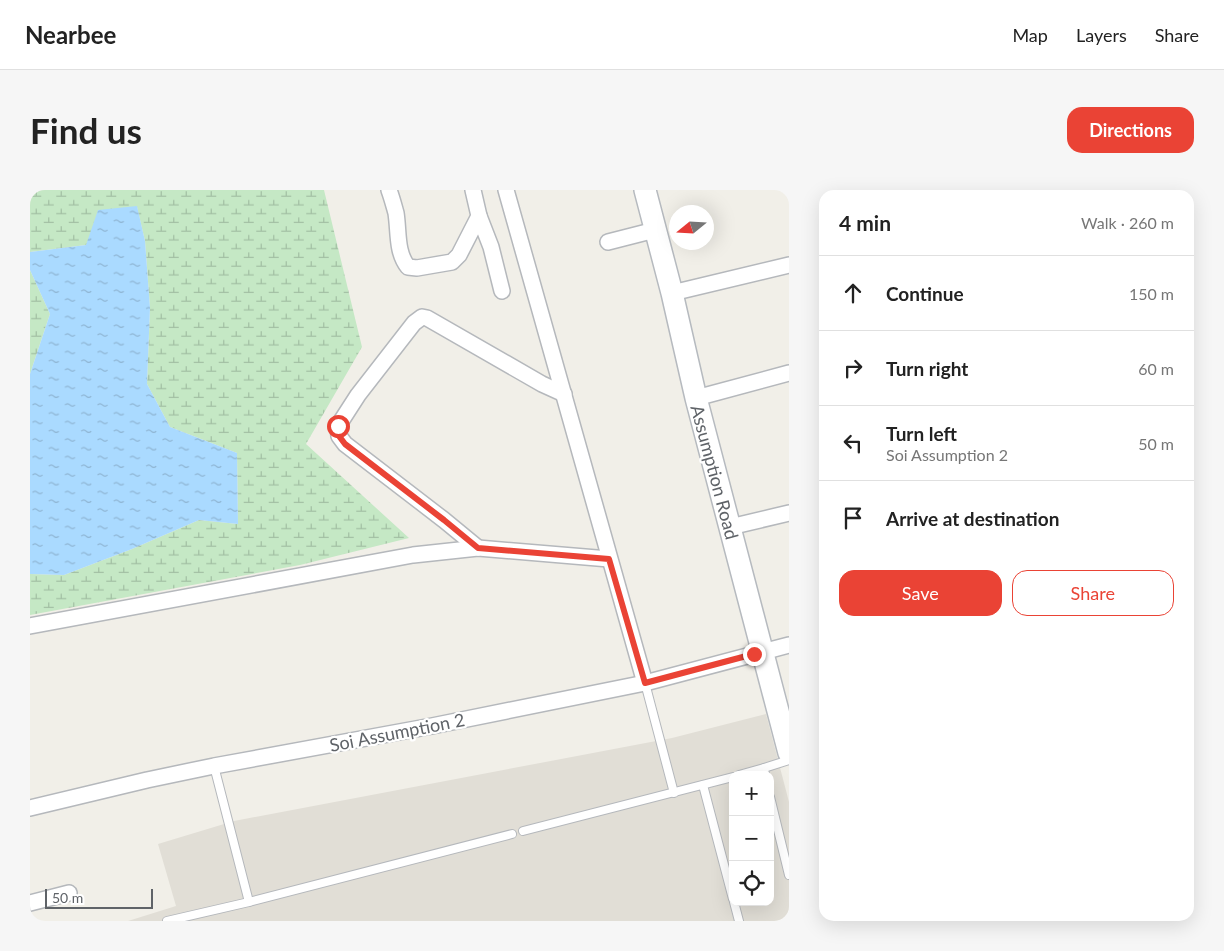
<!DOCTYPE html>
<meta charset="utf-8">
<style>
:root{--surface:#fff;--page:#f6f6f6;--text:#222;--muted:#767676;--line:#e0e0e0;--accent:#ea4335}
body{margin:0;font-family:Lato,sans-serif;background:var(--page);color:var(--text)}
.controls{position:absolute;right:15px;bottom:15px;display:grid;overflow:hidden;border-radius:10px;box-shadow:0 5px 20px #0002}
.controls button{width:45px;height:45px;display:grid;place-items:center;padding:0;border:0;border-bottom:1px solid var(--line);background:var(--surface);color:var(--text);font:25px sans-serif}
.compass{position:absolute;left:639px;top:15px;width:45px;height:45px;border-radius:50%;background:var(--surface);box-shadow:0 5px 20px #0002;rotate:252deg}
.scale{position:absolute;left:15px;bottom:12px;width:108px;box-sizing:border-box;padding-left:5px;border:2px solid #5f6368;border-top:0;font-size:14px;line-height:18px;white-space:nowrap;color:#5f6368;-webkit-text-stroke:4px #fff;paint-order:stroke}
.stop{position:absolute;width:15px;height:15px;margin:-11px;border:4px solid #ea4335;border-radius:50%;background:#fff}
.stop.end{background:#ea4335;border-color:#fff;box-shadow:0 1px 5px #0008}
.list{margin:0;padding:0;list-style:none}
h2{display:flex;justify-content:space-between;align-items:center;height:65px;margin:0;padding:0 20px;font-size:21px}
h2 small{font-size:16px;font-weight:400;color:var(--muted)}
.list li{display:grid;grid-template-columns:32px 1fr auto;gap:15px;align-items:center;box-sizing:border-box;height:75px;padding:0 20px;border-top:1px solid var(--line)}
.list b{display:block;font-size:19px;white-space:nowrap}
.list p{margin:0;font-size:16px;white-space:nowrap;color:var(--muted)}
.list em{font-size:16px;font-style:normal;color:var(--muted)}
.actions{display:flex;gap:10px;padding:15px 20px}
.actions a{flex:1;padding:11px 0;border:1px solid var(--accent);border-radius:15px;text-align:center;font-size:18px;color:var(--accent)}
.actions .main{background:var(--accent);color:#fff}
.icon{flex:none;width:28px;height:28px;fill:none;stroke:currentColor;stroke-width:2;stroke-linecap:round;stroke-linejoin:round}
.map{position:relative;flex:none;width:759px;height:731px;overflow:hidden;border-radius:15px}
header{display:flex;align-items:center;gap:30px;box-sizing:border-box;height:70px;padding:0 25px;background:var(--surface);border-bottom:1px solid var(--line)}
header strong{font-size:24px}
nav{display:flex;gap:28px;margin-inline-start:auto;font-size:18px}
.intro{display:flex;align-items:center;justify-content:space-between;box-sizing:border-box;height:120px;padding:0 30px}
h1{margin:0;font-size:35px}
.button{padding:12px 22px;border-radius:15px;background:var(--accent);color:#fff;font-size:18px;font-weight:700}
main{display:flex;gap:30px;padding:0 30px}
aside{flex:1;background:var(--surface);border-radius:15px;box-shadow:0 5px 20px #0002}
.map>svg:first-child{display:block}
.education{fill:#e1ded6;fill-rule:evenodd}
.wetland{fill:url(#wetland-marsh)}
.water{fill:url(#water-ripples)}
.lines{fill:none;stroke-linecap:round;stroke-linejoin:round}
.lane-casing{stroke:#b5b8bc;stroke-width:10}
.street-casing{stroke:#b5b8bc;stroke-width:18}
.secondary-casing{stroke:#b6babf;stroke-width:24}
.lane{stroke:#fff;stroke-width:8}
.street{stroke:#fff;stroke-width:15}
.secondary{stroke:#fff;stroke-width:21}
.route{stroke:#ea4335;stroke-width:6}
.labels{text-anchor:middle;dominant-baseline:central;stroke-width:4.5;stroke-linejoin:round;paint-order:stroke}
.street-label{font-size:18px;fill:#5f6368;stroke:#fff}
</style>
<header>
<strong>Nearbee</strong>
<nav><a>Map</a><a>Layers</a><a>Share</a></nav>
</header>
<div class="intro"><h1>Find us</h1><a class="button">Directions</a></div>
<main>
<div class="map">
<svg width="759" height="731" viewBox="0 0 759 731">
<defs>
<pattern id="wetland-marsh" width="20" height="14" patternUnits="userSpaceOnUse" patternTransform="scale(1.25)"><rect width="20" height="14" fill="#c5e8c5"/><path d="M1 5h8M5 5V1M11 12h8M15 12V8" fill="none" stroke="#a3c0a4"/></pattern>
<pattern id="water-ripples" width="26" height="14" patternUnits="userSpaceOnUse" patternTransform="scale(1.25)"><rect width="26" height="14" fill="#aadaff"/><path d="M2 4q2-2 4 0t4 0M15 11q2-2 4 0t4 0" fill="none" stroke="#8eb4d2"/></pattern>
</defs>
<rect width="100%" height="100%" fill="#f1efe8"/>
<path class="education" d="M736 524 759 612V731H98L146 716 128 654 204 631 642 548ZM703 585H740V712H703Z"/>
<g class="wetland">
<polygon points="0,0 294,0 332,157 276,254 379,348 270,375 0,425 0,384 34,385 102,359 169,330 208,334 207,263 140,237 117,194 120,118 115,51 107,17 56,55 0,62"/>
<polygon points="0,80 20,124 0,184"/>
</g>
<polygon class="water" points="107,16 115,51 120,118 117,194 140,237 207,263 208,334 169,330 102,359 34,385 0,384 0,184 20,124 0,80 0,62 56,55 68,20"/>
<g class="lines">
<g class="lane-casing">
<g id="lane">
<polyline points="615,493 644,603"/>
<polyline points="184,576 219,712"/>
<polyline points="734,578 759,570"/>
<polyline points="709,585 734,578 735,585"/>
<polyline points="673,595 703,709"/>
<polyline points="740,607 759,685"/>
<polyline points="493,641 703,587"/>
<polyline points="704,712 709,731"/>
<polyline points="137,731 219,712 482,644"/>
</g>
</g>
<g class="street-casing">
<g id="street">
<path d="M359 0C362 8 364 16 366 23 369 42 366 62 378 77L387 78 422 72 429 65 449 26 443 0"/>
<polyline points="476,0 615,493"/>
<polyline points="449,26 461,57 472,101"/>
<polyline points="578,52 625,40"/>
<polyline points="642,103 759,75"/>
<polyline points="666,208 759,183"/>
<polyline points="700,337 759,323"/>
<polyline points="448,358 414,330 315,254 309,246 308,236 328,205 384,133 392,127 397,128 512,194 534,204"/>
<polyline points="0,436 383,365 448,358 579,369"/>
<polyline points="0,618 117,590 184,576 402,536 615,493 759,455"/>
<polyline points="0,713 39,703"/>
</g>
</g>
<g class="secondary-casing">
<polyline id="secondary" points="615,0 642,103 666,208 759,563"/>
</g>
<use href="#lane" class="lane"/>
<use href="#street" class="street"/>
<use href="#secondary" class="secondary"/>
</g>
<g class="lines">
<polyline class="route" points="308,236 309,246 315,254 414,330 448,358 579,369 615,493 724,464"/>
</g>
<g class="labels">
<g class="street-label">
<text transform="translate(685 282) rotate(75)">Assumption Road</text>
<text transform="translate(367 542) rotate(-11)">Soi Assumption 2</text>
</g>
</g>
</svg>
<div class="controls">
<button>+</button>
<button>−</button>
<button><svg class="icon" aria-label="locate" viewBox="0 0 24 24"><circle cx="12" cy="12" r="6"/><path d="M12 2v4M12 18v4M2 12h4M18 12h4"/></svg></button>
</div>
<svg class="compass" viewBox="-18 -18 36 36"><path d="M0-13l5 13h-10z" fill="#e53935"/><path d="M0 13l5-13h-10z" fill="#767676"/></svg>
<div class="scale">50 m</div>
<div class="stop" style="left:308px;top:236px"></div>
<div class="stop end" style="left:724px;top:464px"></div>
</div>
<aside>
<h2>4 min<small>Walk · 260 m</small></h2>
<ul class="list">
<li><svg class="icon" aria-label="ahead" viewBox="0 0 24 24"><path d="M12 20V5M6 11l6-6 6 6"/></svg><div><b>Continue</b></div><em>150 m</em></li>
<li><svg class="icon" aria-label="right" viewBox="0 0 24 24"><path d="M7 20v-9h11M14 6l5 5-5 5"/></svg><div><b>Turn right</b></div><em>60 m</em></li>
<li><svg class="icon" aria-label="left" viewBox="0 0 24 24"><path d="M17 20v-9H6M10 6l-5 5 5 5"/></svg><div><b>Turn left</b><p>Soi Assumption 2</p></div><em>50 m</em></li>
<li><svg class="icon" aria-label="arrive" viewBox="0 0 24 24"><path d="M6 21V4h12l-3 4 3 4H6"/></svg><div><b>Arrive at destination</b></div></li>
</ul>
<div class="actions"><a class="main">Save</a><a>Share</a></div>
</aside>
</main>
